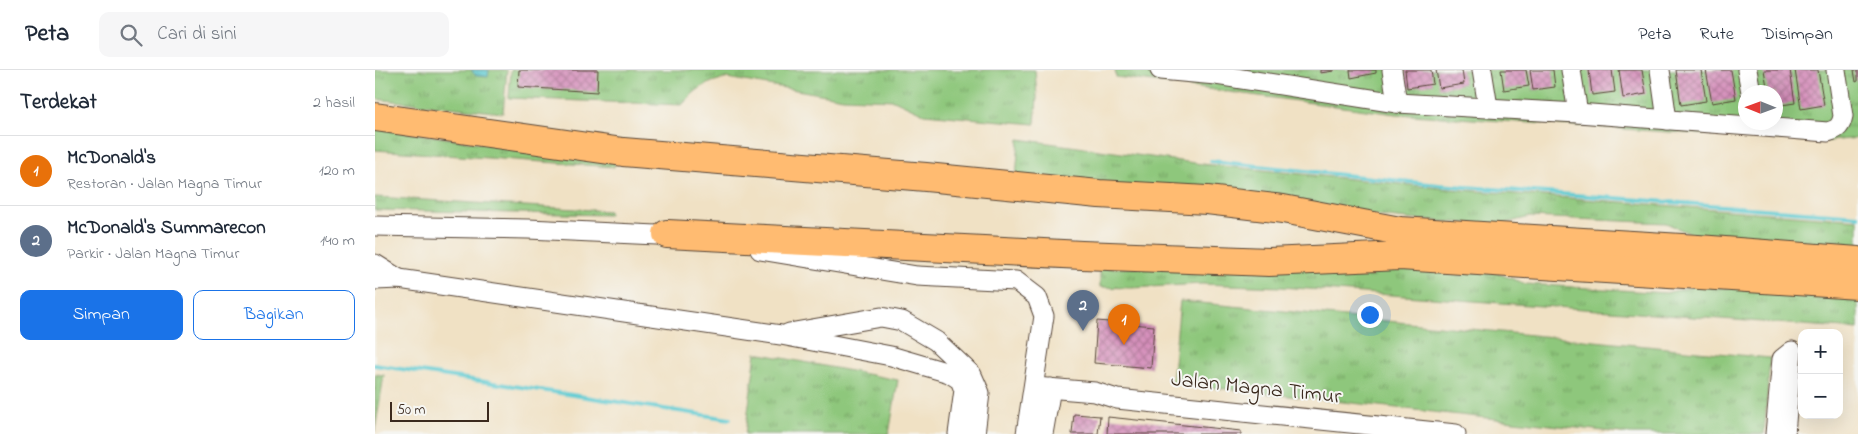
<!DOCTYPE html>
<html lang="id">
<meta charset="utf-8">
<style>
:root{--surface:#fff;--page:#f6f6f7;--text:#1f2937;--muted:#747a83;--line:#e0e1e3;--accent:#1a73e8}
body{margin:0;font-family:"Indie Flower",sans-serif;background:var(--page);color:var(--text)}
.controls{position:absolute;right:15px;bottom:15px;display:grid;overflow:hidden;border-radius:10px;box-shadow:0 5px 20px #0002}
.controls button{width:45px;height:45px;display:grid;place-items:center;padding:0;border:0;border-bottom:1px solid var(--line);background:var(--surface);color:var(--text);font:25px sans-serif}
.compass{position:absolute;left:1363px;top:15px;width:45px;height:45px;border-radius:50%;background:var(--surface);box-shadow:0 5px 20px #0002;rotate:271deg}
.scale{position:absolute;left:15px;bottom:12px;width:99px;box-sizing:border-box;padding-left:5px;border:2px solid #3b2a1e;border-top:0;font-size:14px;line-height:18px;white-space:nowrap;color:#3b2a1e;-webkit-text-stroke:4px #f6f6f2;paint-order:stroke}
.you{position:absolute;left:994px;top:244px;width:18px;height:18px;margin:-12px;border:4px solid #fff;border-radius:50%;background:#1a73e8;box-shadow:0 0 0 8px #1a73e833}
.badge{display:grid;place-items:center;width:32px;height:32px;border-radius:50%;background:var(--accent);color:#fff;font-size:16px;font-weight:700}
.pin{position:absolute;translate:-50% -41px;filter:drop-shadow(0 1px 2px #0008)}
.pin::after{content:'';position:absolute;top:26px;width:18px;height:15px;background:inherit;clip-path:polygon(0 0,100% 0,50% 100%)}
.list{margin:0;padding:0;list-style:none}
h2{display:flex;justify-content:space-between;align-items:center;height:65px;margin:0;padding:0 20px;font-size:21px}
h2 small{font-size:16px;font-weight:400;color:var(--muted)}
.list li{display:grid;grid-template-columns:32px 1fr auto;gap:15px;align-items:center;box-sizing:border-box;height:70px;padding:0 20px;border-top:1px solid var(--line)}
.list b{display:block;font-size:19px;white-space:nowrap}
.list p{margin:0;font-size:16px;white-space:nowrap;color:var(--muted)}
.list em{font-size:16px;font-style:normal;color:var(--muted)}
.actions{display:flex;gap:10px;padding:15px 20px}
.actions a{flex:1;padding:11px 0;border:1px solid var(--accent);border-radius:10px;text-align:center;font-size:18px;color:var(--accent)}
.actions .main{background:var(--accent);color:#fff}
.icon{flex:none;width:28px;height:28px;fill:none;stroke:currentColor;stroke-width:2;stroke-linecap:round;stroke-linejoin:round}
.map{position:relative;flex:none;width:1483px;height:364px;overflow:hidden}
header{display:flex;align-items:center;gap:30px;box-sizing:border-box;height:70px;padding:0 25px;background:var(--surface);border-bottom:1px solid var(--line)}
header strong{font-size:24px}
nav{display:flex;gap:28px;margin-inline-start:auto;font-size:18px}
.search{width:350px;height:45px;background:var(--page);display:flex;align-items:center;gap:12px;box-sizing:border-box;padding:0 18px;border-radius:10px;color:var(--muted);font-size:19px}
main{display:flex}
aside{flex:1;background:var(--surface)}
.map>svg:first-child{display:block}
.grass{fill:url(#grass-tufts);stroke:#64784c;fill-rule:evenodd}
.water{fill:url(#water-ripples);stroke:#4c7a78}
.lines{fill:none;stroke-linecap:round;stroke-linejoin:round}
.stream{stroke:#5dcad1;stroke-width:4}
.building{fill:url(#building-cross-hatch)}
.minor-casing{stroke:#564537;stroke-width:21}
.highway-casing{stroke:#564537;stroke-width:30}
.minor{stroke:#fff;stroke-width:19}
.highway{stroke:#ffbb71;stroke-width:28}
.labels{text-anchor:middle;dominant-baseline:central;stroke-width:4;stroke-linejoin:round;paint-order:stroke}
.street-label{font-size:22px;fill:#3b2a1e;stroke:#f6f6f2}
</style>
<header>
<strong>Peta</strong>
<div class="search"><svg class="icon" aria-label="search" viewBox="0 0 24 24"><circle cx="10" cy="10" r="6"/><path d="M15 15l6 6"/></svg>Cari di sini</div>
<nav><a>Peta</a><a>Rute</a><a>Disimpan</a></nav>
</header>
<main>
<aside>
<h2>Terdekat<small>2 hasil</small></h2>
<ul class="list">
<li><span class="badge" style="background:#e8710a">1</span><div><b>McDonald's</b><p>Restoran · Jalan Magna Timur</p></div><em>120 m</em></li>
<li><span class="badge" style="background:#5c6f8a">2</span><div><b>McDonald's Summarecon</b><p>Parkir · Jalan Magna Timur</p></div><em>140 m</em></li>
</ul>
<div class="actions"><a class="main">Simpan</a><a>Bagikan</a></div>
</aside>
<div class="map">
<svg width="1483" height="364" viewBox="0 0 1483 364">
<defs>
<pattern id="grass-tufts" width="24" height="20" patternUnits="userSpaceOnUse" patternTransform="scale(1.25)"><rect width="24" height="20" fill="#8ec77b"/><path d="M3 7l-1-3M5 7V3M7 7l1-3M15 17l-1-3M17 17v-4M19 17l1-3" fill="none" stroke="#75a264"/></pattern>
<pattern id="water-ripples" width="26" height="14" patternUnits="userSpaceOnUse" patternTransform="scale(1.25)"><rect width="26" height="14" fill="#5dcad1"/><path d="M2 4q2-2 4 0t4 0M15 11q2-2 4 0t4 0" fill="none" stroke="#4ea4a9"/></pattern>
<pattern id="building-cross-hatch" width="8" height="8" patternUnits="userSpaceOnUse" patternTransform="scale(1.25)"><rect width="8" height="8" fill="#d48cb9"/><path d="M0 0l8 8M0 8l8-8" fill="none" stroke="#ad7396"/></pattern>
</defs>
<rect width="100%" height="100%" fill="#f6f6f2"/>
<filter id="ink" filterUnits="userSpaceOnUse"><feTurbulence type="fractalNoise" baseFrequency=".02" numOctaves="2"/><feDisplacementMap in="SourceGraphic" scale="10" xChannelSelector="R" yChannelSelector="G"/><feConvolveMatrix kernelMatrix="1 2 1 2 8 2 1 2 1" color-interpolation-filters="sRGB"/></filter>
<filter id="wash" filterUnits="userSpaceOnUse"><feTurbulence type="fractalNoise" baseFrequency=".0096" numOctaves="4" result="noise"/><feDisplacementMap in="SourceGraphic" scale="20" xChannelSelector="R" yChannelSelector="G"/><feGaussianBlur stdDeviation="1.12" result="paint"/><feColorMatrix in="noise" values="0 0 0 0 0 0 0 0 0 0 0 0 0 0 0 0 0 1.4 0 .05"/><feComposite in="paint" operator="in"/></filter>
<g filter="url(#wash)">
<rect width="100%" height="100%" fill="#f0e1c4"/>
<g class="grass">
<polygon points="0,0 132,0 128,43 0,29"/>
<path d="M136 0H660L662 27 660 54 549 44 519 30 468 28 352 8C331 12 321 19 307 35L134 28Z"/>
<path d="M740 0H1483V68L1445 72 1021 44 741 7ZM1370 22H1400V52H1370Z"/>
<polygon points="0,58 240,92 239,97 0,80"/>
<polygon points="644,69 827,94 1074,119 1483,150 1483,177 1323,167 1291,153 1155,147 1123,155 1032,149 641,108"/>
<polygon points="0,127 234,141 234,145 0,140"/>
<polygon points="1006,197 1119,202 1151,214 1291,223 1320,216 1483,226 1483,259 906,217 827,214 756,218 725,217 725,198"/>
<polygon points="805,231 1395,288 1389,364 1256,364 797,313"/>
<polygon points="381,283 523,310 514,364 370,364"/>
<polygon points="0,304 9,305 0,361"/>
</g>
<polygon class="water" points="96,0 114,0 113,7 101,6"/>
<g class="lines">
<g class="stream">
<polyline points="836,91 1064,115 1483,146"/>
<polyline points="0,295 355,349"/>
</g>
</g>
<g id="blocks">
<g class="building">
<polygon points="144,0 223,0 222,22 143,17"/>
<polygon points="945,0 959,0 959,1 945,3"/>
<polygon points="975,0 1001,0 1001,3 976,8"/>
<polygon points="1030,0 1056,0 1058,14 1032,18"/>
<polygon points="1061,0 1087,0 1089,14 1064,18"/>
<polygon points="1126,0 1151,0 1154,16 1129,20"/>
<polygon points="1155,0 1178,0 1180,17 1158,20"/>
<polygon points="1214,0 1237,0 1240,22 1217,25"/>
<polygon points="1244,0 1267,0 1271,24 1248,28"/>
<polygon points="1301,0 1326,0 1331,31 1306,35"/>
<polygon points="1331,0 1356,0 1361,29 1337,33"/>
<polygon points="1389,0 1415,0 1420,33 1400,36 1400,22 1393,22"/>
<polygon points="1420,0 1443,0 1449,35 1426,39"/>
<polygon points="1479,0 1483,0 1483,11 1481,12"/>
<polygon points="722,251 779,256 776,298 719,293"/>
<polygon points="699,344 725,346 723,364 697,364"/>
<polygon points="733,347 866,361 866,364 732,364"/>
</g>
</g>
</g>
<g filter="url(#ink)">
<use href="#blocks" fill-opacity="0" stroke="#564537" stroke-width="1"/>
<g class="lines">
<g class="minor-casing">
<g id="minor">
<path d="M785 0 841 5 1022 33 1203 43 1453 62C1463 59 1466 56 1468 46L1461 0"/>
<polyline points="1017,0 1022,33"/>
<polyline points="1107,0 1113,37"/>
<polyline points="1196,0 1203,43"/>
<polyline points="1285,0 1292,50"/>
<polyline points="1372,0 1376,22"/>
<polyline points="0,156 153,159 303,166"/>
<polyline points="385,180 542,206 641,211 662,227 669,246 651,364"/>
<polyline points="0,194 24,209"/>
<polyline points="0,210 24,209 406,265 516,286 574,303 585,310 589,320 583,364"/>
<polyline points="414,263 506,247 527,251 561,271 597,305 605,323 600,364"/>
<polyline points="660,317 720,322 742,329 1081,364"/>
<polyline points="668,364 676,318"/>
<polyline points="1400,364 1407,289 1417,281 1410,364"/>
</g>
</g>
<g class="highway-casing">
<g id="highway">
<polyline points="0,47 248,82 551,107 724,124 832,130 908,139 1025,161 1323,179 1483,191"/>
<polyline points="292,164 707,185 894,192 1025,186 1483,215"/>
</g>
</g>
<use href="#minor" class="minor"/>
<use href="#highway" class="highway"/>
</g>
</g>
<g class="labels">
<g class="street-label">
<text transform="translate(881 319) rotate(6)">Jalan Magna Timur</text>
</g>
</g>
</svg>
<div class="controls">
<button>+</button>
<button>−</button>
</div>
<svg class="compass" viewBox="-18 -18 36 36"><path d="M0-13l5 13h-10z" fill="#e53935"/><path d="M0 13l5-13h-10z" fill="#747a83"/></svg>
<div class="scale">50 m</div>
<div class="you"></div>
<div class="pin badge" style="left:749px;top:275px;background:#e8710a">1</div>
<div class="pin badge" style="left:708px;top:261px;background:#5c6f8a">2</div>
</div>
</main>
